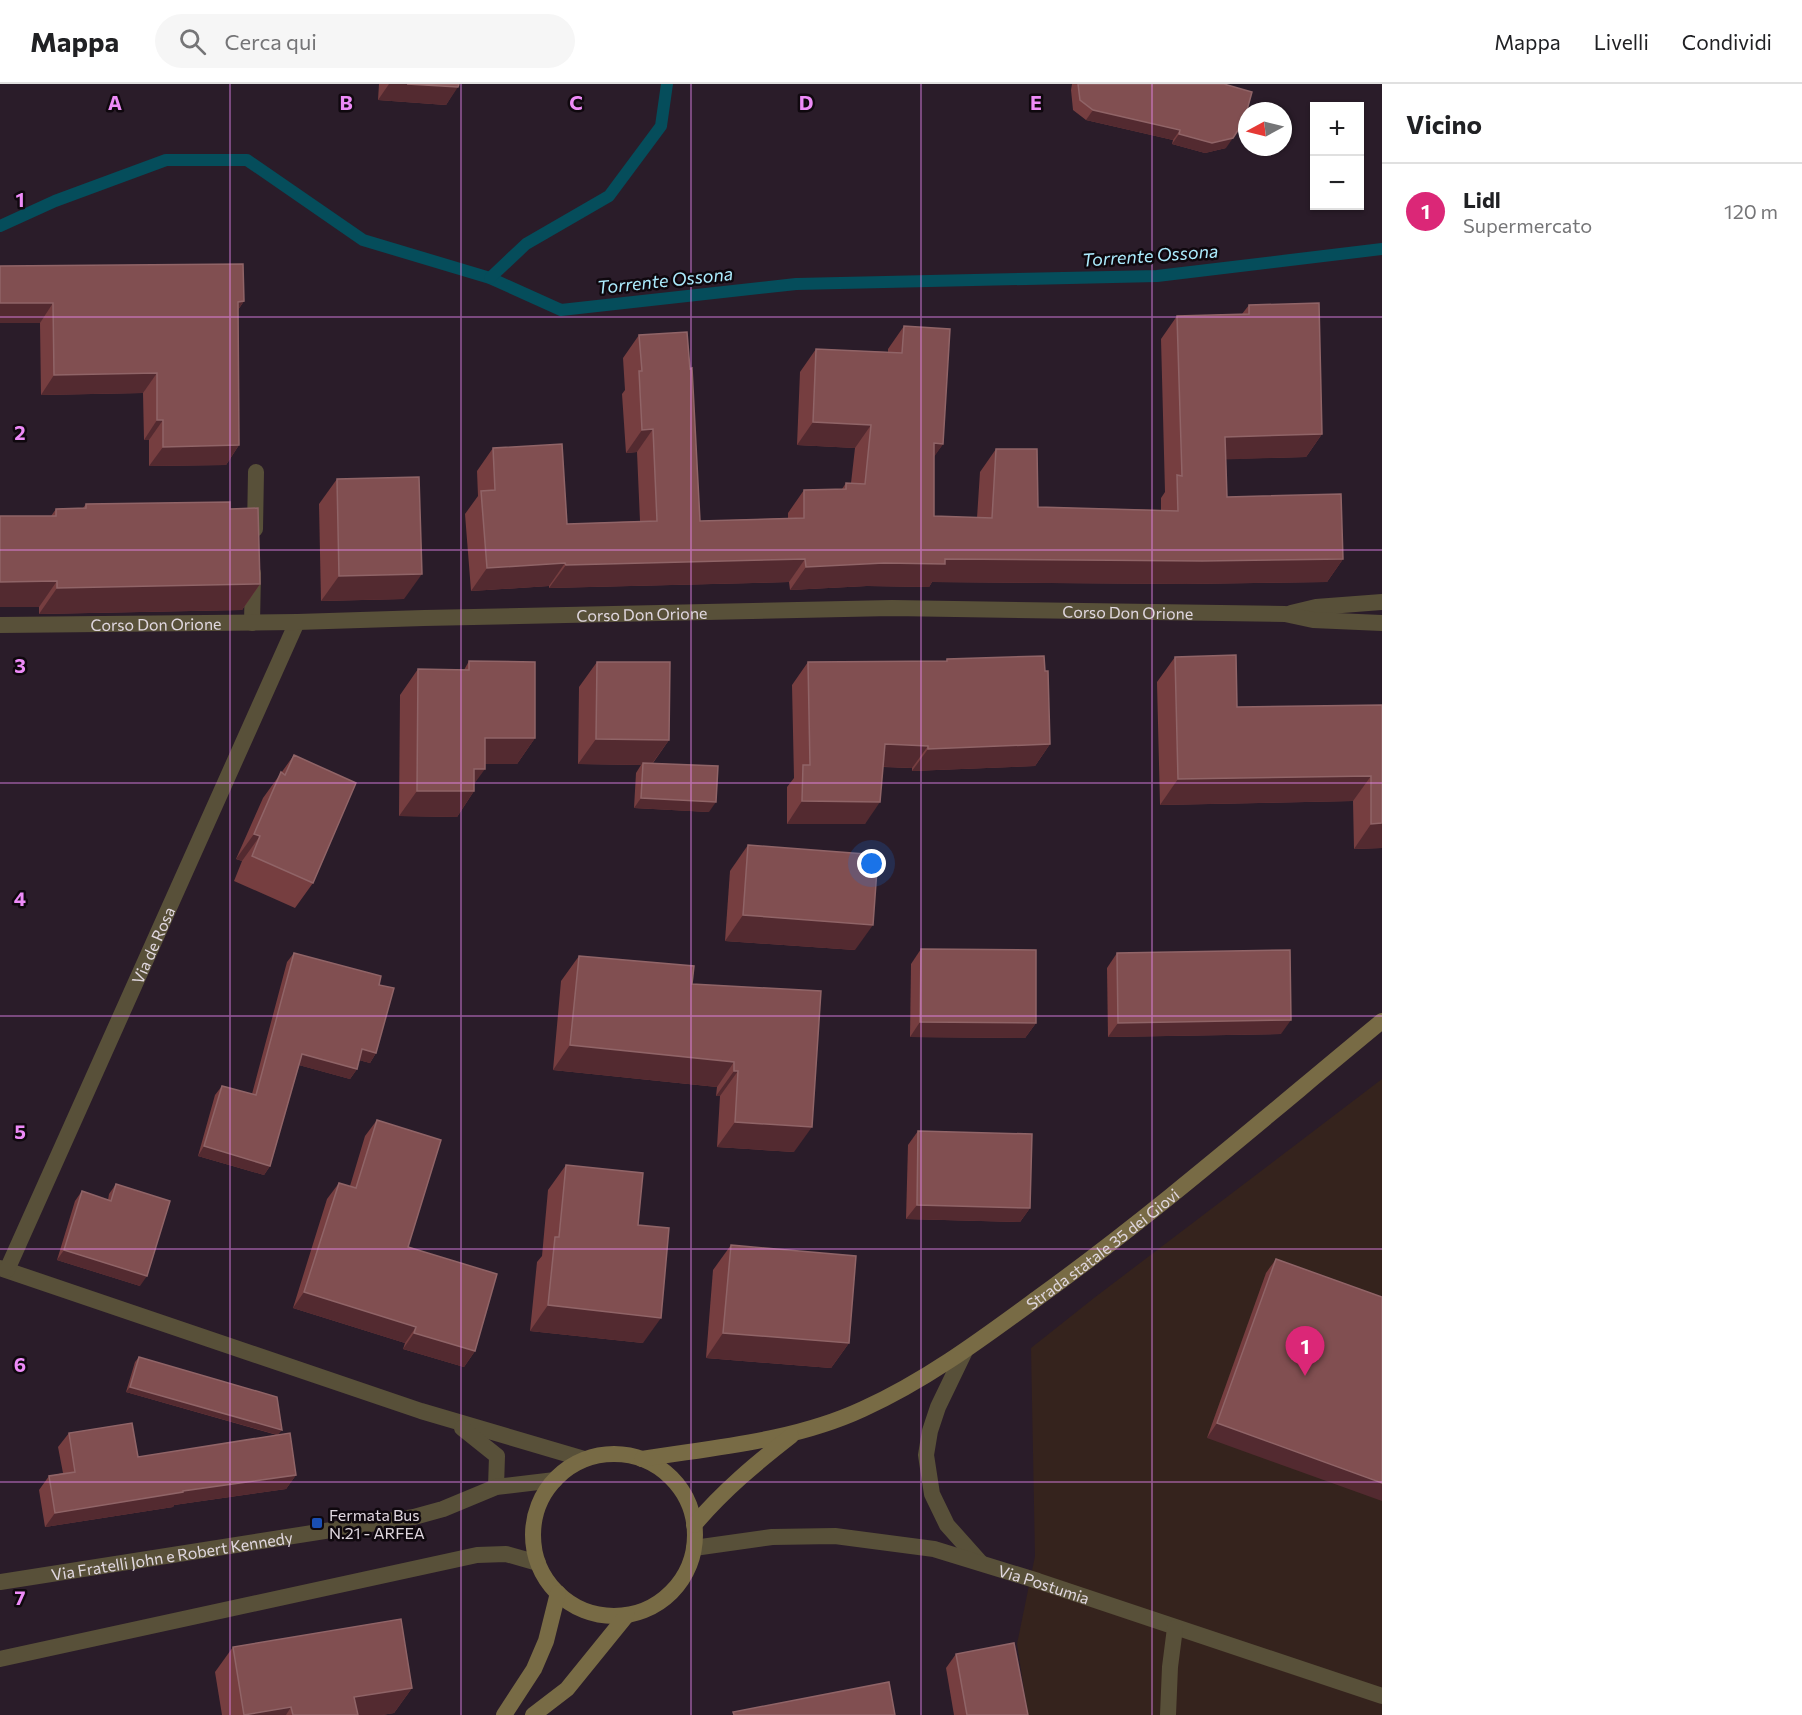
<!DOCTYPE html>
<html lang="it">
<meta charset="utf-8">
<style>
:root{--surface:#fff;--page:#f6f6f6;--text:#202124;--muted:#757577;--line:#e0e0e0;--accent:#db2777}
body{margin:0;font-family:Commissioner,sans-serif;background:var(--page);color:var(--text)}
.controls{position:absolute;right:18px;top:18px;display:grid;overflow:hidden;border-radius:0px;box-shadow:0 2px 4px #0004}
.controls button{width:54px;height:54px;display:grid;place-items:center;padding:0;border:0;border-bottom:2px solid var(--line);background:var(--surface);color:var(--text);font:30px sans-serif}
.compass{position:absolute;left:1238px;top:18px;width:54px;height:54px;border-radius:50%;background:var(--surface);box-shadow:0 2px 4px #0004;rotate:263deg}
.you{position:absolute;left:872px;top:780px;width:21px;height:21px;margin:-15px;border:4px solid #fff;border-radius:50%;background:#1a73e8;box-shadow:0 0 0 9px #1a73e833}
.badge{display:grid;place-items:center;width:39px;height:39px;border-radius:50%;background:var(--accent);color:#fff;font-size:20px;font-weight:700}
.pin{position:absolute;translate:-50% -50px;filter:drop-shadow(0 2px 3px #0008)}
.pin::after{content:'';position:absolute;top:32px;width:21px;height:18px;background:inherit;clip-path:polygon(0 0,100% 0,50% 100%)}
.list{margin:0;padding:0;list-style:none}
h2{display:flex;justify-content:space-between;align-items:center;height:78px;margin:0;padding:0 24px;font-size:26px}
h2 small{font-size:20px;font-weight:400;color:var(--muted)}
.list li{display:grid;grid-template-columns:39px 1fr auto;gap:18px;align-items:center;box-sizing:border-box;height:96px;padding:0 24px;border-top:2px solid var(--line)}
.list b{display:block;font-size:22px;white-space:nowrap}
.list p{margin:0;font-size:20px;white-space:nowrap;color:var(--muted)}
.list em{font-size:20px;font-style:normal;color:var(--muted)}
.icon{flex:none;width:33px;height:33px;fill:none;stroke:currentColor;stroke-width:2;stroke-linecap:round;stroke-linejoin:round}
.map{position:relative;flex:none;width:1382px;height:1631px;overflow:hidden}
header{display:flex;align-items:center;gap:36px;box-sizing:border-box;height:84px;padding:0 30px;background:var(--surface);border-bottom:2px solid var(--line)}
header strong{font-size:28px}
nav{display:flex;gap:33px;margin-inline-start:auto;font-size:21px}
.search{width:420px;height:54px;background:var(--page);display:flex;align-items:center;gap:15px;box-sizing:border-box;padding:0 21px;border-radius:33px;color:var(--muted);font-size:22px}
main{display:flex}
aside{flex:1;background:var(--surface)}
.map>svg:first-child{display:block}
.industrial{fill:#35231d}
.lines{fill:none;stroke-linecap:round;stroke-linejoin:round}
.stream{stroke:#054d5b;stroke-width:12}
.minor{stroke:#585039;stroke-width:16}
.tertiary{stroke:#585039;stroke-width:16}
.secondary{stroke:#786b45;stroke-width:16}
.wall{fill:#763e40}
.shaded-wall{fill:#532a30}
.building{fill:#814f51;stroke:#906467;stroke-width:1.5}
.grid{fill:none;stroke:#ee8bf8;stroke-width:1.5;stroke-opacity:0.55}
.transit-dot{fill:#1a4fb4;stroke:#0f080e;stroke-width:2}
.labels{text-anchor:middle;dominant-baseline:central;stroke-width:5;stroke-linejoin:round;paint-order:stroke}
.street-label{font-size:16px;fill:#e0d7df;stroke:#0f080e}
.poi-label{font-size:16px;fill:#e0d7df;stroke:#0f080e;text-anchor:start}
.water-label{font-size:18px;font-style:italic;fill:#acecfe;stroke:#0f080e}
.grid-label{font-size:20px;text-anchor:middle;font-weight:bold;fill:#ee8bf8;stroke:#0f080e;stroke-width:5;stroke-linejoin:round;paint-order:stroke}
</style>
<header>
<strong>Mappa</strong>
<div class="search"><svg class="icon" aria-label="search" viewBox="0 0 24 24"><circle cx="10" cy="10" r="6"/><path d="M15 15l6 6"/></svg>Cerca qui</div>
<nav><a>Mappa</a><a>Livelli</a><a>Condividi</a></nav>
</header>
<main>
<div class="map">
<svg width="1382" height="1631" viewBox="0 0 1382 1631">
<rect width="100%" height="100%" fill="#2a1c29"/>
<polygon class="industrial" points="1382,995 1382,1631 1028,1631 1017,1560 1035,1472 1031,1264 1094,1214"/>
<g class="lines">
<g class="stream">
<polyline points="0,142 55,117 166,76 247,76 363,156 490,194 561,226 796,200 1157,192 1382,165"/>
<polyline points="490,194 526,160 609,112 661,42 667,0"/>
</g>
<g class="minor">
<polyline points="255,445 256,388"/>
<polyline points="252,539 253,489"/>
<polyline points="0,1184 421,1327 584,1375"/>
<path id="s1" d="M7 1186 297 538"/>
<polyline points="965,1267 938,1323 930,1347 926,1371 932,1410 947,1441 981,1479"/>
<polyline points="462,1344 497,1372 496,1403"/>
<path id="s2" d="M694 1464 772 1453 835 1452 934 1465 1038 1497 1382 1612"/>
<path id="s3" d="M0 1498 414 1433 443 1425 496 1403 555 1396"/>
<polyline points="0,1575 477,1471 506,1470 538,1479"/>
<polyline points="1168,1631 1170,1583 1175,1544"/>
</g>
<g class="tertiary">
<polyline points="1291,529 1316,523 1382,518"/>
<path id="s4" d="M0 541 297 538 424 534 892 524 1285 530 1313 536 1382 539"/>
</g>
<g class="secondary">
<circle cx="614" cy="1451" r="81"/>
<path id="s5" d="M642 1375C716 1363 794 1357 863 1325 927 1296 983 1254 1039 1213 1158 1127 1269 1030 1382 937"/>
<path d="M694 1441C724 1406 755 1380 791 1352"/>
<polyline points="504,1631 534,1585 546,1557 558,1509"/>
<polyline points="533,1631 567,1605 627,1531"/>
</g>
</g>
<g class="wall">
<polygon points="379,0 459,0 446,21 378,16"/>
<polygon points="1072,0 1224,0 1226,64 1205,69 1172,60 1173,56 1086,36 1073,26 1071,6"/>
<polygon points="0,182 244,217 238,226 239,361 226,381 149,382 149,356 144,356 143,309 41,311 40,239"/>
<polygon points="1249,221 1322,350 1306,373 1226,375 1227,413 1343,475 1327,498 1186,500 932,498 929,503 867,502 790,506 789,498 549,504 549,502 471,507 465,430 478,412 477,387 493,364 567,440 640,437 637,368 626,369 622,310 625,306 623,274 639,251 700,437 788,434 788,429 804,406 842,405 846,399 851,399 855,364 797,361 800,288 816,265 888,268 888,265 904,242 943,360 934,372 934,432 977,434 980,388 996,365 1038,423 1161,426 1161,414 1165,408 1161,255 1177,232 1242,230"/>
<polygon points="337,395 404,515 321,517 319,420"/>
<polygon points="86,420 230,425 260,500 242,526 39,530 39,523 0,523 0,432 51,432 56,425 83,424"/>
<polygon points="1175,573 1237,623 1382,621 1382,764 1354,765 1353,717 1160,721 1157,598"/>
<polygon points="947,575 1045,587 1050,660 1035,682 912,687 912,684 883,683 865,740 787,740 787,703 794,694 792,601 808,578 946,577"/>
<polygon points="469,577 535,654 517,680 485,680 474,700 474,707 457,733 399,732 400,611 418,585 464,586"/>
<polygon points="597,578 669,656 653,679 709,728 634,724 636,689 641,681 578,680 579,603"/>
<polygon points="294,671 313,799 295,824 234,797 242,777 236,775 263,714"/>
<polygon points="748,761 855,866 725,857 730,787"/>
<polygon points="921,865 1036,939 1025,954 910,953 911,880"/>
<polygon points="294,869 379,901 376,969 370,979 359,976 357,985 350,995 299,981 270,1082 264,1091 198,1072 215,1011 222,1002 252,1010 287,878"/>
<polygon points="1117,869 1281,950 1108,953 1107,884"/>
<polygon points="579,872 692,900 794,1068 717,1063 720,1012 716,1012 717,1003 553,986 561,897"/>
<polygon points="377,1036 408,1163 475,1267 464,1283 403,1265 405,1259 293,1224 327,1115 339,1099 350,1102 365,1052"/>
<polygon points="918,1047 1030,1124 1020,1138 906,1135 908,1061"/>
<polygon points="566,1081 638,1141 643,1259 530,1247 537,1178 542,1172 548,1106"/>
<polygon points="116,1100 140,1202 57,1176 75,1117 82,1107 108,1116 109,1110"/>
<polygon points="731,1161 849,1259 831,1284 706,1274 713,1186"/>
<polygon points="1276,1175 1382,1213 1207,1354 1266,1189"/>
<polygon points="139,1273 279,1351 296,1391 286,1405 174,1421 173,1423 45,1443 39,1406 49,1392 63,1389 58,1363 69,1349 138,1373 277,1351 126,1308 135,1278"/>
<polygon points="233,1563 412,1604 394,1629 382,1631 222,1631 215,1588"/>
<polygon points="956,1570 1028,1631 954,1631 946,1584"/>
</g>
<g class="shaded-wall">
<polygon points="389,0 407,0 458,3 446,21 378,16"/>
<polygon points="1093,26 1180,46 1173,56 1086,36"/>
<polygon points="1179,50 1233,54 1226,64 1205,69 1172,60"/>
<polygon points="244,217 230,237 238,218"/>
<polygon points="0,219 53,219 40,239 0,239"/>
<polygon points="157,289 143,309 41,311 54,291"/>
<polygon points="157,336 163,336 149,356 144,356"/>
<polygon points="813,338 871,341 855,364 797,361"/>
<polygon points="653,345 637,368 626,369 642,346"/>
<polygon points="1322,350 1306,373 1209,376 1225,353"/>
<polygon points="934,359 943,360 927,383"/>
<polygon points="239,361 226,381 149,382 163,363"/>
<polygon points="805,475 789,498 549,504 566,481"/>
<polygon points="945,475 1343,475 1327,498 1186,500 932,498 929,503 867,502 790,506 806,483"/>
<polygon points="565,479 549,502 471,507 487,484"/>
<polygon points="422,490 404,515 321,517 339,492"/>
<polygon points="57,497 39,523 0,523 0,498"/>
<polygon points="260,500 242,526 39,530 57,504"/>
<polygon points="485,654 535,654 517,680 467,680"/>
<polygon points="596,655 669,656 651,681 643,679 641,681 578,680"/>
<polygon points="885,660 928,662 912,684 869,682"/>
<polygon points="1050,660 1035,682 912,687 928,665"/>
<polygon points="474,685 485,685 469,707 474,707 457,733 399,732 417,707"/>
<polygon points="1371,692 1353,717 1160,721 1178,695"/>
<polygon points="641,714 716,718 709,728 634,724"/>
<polygon points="802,717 880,718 865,740 787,740"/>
<polygon points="1382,739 1382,764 1354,765 1371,740"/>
<polygon points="254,750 260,752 242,777 236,775"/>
<polygon points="743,831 873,841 855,866 725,857"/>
<polygon points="1291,936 1281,950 1108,953 1118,939"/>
<polygon points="920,938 1036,939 1025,954 910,953"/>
<polygon points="570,961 734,978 717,1003 553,986"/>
<polygon points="362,965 376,969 370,979 355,975"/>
<polygon points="302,970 357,985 350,995 295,980"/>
<polygon points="734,987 738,987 720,1012 716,1012"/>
<polygon points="735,1038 812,1043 794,1068 717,1063"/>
<polygon points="204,1062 270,1082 264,1091 198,1072"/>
<polygon points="917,1121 1030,1124 1020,1138 906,1135"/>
<polygon points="64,1166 147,1192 140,1202 57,1176"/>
<polygon points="304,1208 416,1243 405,1259 293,1224"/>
<polygon points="548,1221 661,1234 643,1259 530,1247"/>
<polygon points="414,1249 475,1267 464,1283 403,1265"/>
<polygon points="723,1249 849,1259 831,1284 706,1274"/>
<polygon points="130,1303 282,1346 278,1351 126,1308"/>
<polygon points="1217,1339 1382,1399 1382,1417 1207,1354"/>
<polygon points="296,1391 286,1405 174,1421 173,1423 45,1443 55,1429 183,1407"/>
<polygon points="412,1604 394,1629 382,1631 342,1631 354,1613"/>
<polygon points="291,1623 286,1631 244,1631"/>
</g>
<g class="building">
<polygon points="407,0 459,0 458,3"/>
<polygon points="1078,0 1224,0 1252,8 1244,37 1233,54 1212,59 1179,50 1180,46 1093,26 1080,16"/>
<polygon points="243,180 244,217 238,218 239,361 163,363 163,336 157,336 157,289 54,291 53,219 0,219 0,182"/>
<polygon points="1319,219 1322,350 1225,353 1227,413 1341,410 1343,475 1202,477 945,475 945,480 884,479 806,483 805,475 566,481 565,479 487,484 481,407 495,406 493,364 562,360 567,440 657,437 653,345 642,346 639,287 642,287 639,251 687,248 690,285 692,284 700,437 804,434 804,406 846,405 846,399 865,400 871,341 813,338 816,265 902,269 904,242 950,245 943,360 934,359 934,432 992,434 996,365 1037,365 1038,423 1178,427 1177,391 1182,392 1177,232 1249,230 1249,221"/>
<polygon points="419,393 422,490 339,492 337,395"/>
<polygon points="230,418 230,425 258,424 260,500 57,504 57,497 0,498 0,432 56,432 56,425 86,424 86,420"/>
<polygon points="1236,571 1237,623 1382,621 1382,739 1371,740 1371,692 1178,695 1175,573"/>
<polygon points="1044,572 1045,587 1048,587 1050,660 928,665 928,662 885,660 880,718 802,717 803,681 810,681 808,578 947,577 947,575"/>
<polygon points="469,577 535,578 535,654 485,654 485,685 474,685 474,707 417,707 418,585 469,586"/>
<polygon points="597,578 670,578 669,656 596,655"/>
<polygon points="294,671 356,699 313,799 252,772 260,752 254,750 281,688 285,691"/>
<polygon points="643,679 718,682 716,718 641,714"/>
<polygon points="748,761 878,771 873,841 743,831"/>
<polygon points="921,865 1036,866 1036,939 920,938"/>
<polygon points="1290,866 1291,936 1118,939 1117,869"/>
<polygon points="294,869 381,892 379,901 394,904 376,969 362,965 357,985 302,970 270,1082 204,1062 222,1002 256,1011"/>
<polygon points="579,872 694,882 692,900 821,907 812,1043 735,1038 738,987 734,987 734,978 570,961"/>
<polygon points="377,1036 441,1056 408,1163 497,1190 475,1267 414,1249 416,1243 304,1208 339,1099 356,1104"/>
<polygon points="918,1047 1032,1050 1030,1124 917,1121"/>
<polygon points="566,1081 643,1089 638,1141 669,1144 661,1234 548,1221 555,1153 559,1153"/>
<polygon points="116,1100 170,1117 147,1192 64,1166 82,1107 111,1117"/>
<polygon points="731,1161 856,1172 849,1259 723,1249"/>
<polygon points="1276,1175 1382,1213 1382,1399 1217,1339"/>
<polygon points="139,1273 277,1313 282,1346 130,1303"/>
<polygon points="132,1339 138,1373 290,1349 296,1391 183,1407 183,1408 55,1429 49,1392 75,1388 69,1349"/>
<polygon points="401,1535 412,1604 354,1613 358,1631 293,1631 291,1623 244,1631 233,1563"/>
<polygon points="1014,1559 1028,1631 967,1631 956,1570"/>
<polygon points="889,1598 895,1631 734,1631 733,1628"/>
</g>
<path class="grid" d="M230 0V1631M461 0V1631M691 0V1631M921 0V1631M1152 0V1631M0 233H1382M0 466H1382M0 699H1382M0 932H1382M0 1165H1382M0 1398H1382"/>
<rect class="transit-dot" x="311" y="1433" width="12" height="12" rx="3"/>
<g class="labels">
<g class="street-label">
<text stroke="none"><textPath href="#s4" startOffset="1128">Corso Don Orione</textPath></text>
<text stroke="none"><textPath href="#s4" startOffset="642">Corso Don Orione</textPath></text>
<text stroke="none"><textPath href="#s4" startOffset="156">Corso Don Orione</textPath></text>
<text stroke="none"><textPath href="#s1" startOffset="356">Via de Rosa</textPath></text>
<text stroke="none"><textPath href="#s5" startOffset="516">Strada statale 35 dei Giovi</textPath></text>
<text stroke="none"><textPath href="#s3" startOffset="174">Via Fratelli John e Robert Kennedy</textPath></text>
<text stroke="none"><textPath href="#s2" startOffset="357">Via Postumia</textPath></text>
</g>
<g class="poi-label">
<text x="329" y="1430">Fermata Bus<tspan x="329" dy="18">N.21 - ARFEA</tspan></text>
</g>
<g class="water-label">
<text transform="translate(1150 171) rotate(-4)">Torrente Ossona</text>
<text transform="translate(665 196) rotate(-6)">Torrente Ossona</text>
</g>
</g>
<g class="grid-label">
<text x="115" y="26">A</text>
<text x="346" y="26">B</text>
<text x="576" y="26">C</text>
<text x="806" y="26">D</text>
<text x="1036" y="26">E</text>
<text x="20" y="123">1</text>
<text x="20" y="356">2</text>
<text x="20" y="589">3</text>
<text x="20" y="822">4</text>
<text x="20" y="1055">5</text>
<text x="20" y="1288">6</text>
<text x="20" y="1521">7</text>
</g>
</svg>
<div class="controls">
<button>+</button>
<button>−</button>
</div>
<svg class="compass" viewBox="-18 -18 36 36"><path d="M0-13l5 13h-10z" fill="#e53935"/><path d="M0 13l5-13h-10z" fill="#757577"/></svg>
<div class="you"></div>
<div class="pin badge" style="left:1305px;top:1292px">1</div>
</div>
<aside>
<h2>Vicino<small></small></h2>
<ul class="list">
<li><span class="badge">1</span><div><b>Lidl</b><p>Supermercato</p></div><em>120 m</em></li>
</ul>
</aside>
</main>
